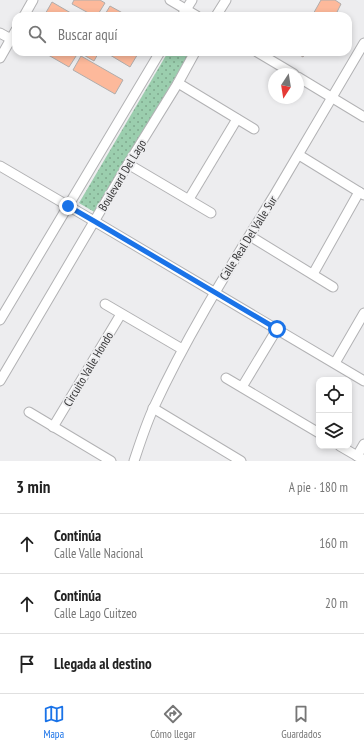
<!DOCTYPE html>
<html lang="es">
<meta charset="utf-8">
<style>
:root{--surface:#fff;--page:#f2f2f2;--text:#222;--muted:#767676;--line:#e0e0e0;--accent:#1a73e8}
body{margin:0;font-family:"PT Sans Narrow",sans-serif;background:var(--page);color:var(--text)}
.controls{position:absolute;right:12px;bottom:12px;display:grid;overflow:hidden;border-radius:8px;box-shadow:0 2px 6px #0003}
.controls button{width:36px;height:36px;display:grid;place-items:center;padding:0;border:0;border-bottom:1px solid var(--line);background:var(--surface);color:var(--text);font:20px sans-serif}
.compass{position:absolute;left:268px;top:68px;width:36px;height:36px;border-radius:50%;background:var(--surface);box-shadow:0 2px 6px #0003;rotate:192deg}
.stop{position:absolute;width:12px;height:12px;margin:-9px;border:3px solid #1a73e8;border-radius:50%;background:#fff}
.stop.end{background:#1a73e8;border-color:#fff;box-shadow:0 1px 4px #0008}
.list{margin:0;padding:0;list-style:none}
h2{display:flex;justify-content:space-between;align-items:center;height:52px;margin:0;padding:0 16px;font-size:17px}
h2 small{font-size:13px;font-weight:400;color:var(--muted)}
.list li{display:grid;grid-template-columns:26px 1fr auto;gap:12px;align-items:center;box-sizing:border-box;height:60px;padding:0 16px;border-top:1px solid var(--line)}
.list b{display:block;font-size:15px;white-space:nowrap}
.list p{margin:0;font-size:13px;white-space:nowrap;color:var(--muted)}
.list em{font-size:13px;font-style:normal;color:var(--muted)}
.icon{flex:none;width:22px;height:22px;fill:none;stroke:currentColor;stroke-width:2;stroke-linecap:round;stroke-linejoin:round}
.map{position:relative;flex:none;width:364px;height:461px;overflow:hidden}
.search{position:absolute;background:var(--surface);box-shadow:0 2px 6px #0003;left:12px;right:12px;top:12px;height:44px;display:flex;align-items:center;gap:10px;box-sizing:border-box;padding:0 14px;border-radius:12px;color:var(--muted);font-size:15px}
.sheet{height:232px;background:var(--surface)}
nav{display:flex;justify-content:space-around;align-items:center;box-sizing:border-box;height:56px;border-top:1px solid var(--line);background:var(--surface);font-size:11px;color:var(--muted)}
nav a{display:grid;justify-items:center;gap:2px}
nav .on{color:var(--accent)}
.map>svg:first-child{display:block}
.park{fill:url(#park-dots)}
.building{fill:#fdb99b;stroke:#b0adac}
.lines{fill:none;stroke-linecap:round;stroke-linejoin:round}
.minor-casing{stroke:#b2b2b4;stroke-width:11}
.minor{stroke:#fff;stroke-width:9}
.route{stroke:#1a73e8;stroke-width:5}
.labels{text-anchor:middle;dominant-baseline:central;stroke-width:3.5;stroke-linejoin:round;paint-order:stroke}
.street-label{font-size:12px;fill:#363637;stroke:#ededef}
</style>
<div class="map">
<svg width="364" height="461" viewBox="0 0 364 461">
<defs>
<pattern id="park-dots" width="8" height="8" patternUnits="userSpaceOnUse"><rect width="8" height="8" fill="#9bceae"/><path d="M2 2h.1M6 6h.1" fill="none" stroke="#7fa88e" stroke-width="1.8" stroke-linecap="round"/></pattern>
</defs>
<rect width="100%" height="100%" fill="#ededef"/>
<polygon class="park" points="168,52 190,52 96,213 79,203"/>
<g class="building">
<polygon points="74,0 100,0 105,3 97,16 94,16 72,4"/>
<polygon points="321,0 335,0 341,4 337,12 340,14 338,16 312,16"/>
<polygon points="52,2 76,16 44,16"/>
<polygon points="110,6 128,16 104,16"/>
<polygon points="43,52 77,52 78,53 69,67"/>
<polygon points="83,52 99,52 94,61 82,54"/>
<polygon points="105,52 139,52 130,67"/>
<polygon points="295,52 306,52 303,57"/>
<polygon points="81,56 123,80 115,94 73,70"/>
</g>
<g class="lines">
<g class="minor-casing">
<g id="minor">
<polyline points="170,0 197,16"/>
<polyline points="24,16 33,0"/>
<polyline points="182,16 192,0"/>
<polyline points="216,16 226,0"/>
<polyline points="0,33 11,39"/>
<polyline points="257,52 294,74"/>
<polyline points="0,58 16,30"/>
<polyline points="298,77 364,117"/>
<polyline points="178,83 254,129"/>
<polyline points="299,155 364,195"/>
<polyline points="128,164 211,213"/>
<polyline points="0,166 94,221 364,381"/>
<polyline points="189,199 237,119"/>
<polyline points="250,236 333,287"/>
<polyline points="313,274 359,192"/>
<polyline points="105,304 182,349"/>
<polyline points="0,320 160,52"/>
<polyline points="335,363 364,313"/>
<polyline points="226,378 319,433"/>
<polyline points="0,381 128,164 178,83 195,52"/>
<polyline points="242,387 277,329"/>
<polyline points="153,408 241,461"/>
<polyline points="29,412 111,461"/>
<polyline points="53,427 121,314"/>
<polyline points="340,446 364,460"/>
<polyline points="357,456 364,444"/>
<path d="M134 461C140 443 146 424 154 407 188 333 232 264 275 194 305 144 334 93 364 43"/>
</g>
</g>
<use href="#minor" class="minor"/>
</g>
<g class="lines">
<polyline class="route" points="68,206 94,221 277,329"/>
</g>
<g class="labels">
<g class="street-label">
<text transform="translate(122 175) rotate(-59)">Boulevard Del Lago</text>
<text transform="translate(248 238) rotate(-58)">Calle Real Del Valle Sur</text>
<text transform="translate(88 369) rotate(-59)">Circuito Valle Hondo</text>
</g>
</g>
</svg>
<div class="controls">
<button><svg class="icon" aria-label="locate" viewBox="0 0 24 24"><circle cx="12" cy="12" r="6"/><path d="M12 2v4M12 18v4M2 12h4M18 12h4"/></svg></button>
<button><svg class="icon" aria-label="layers" viewBox="0 0 24 24"><path d="M12 4l9 5-9 5-9-5zM3 14l9 5 9-5"/></svg></button>
</div>
<svg class="compass" viewBox="-18 -18 36 36"><path d="M0-13l5 13h-10z" fill="#e53935"/><path d="M0 13l5-13h-10z" fill="#767676"/></svg>
<div class="stop" style="left:277px;top:329px"></div>
<div class="stop end" style="left:68px;top:206px"></div>
<div class="search"><svg class="icon" aria-label="search" viewBox="0 0 24 24"><circle cx="10" cy="10" r="6"/><path d="M15 15l6 6"/></svg>Buscar aquí</div>
</div>
<section class="sheet">
<h2>3 min<small>A pie · 180 m</small></h2>
<ul class="list">
<li><svg class="icon" aria-label="ahead" viewBox="0 0 24 24"><path d="M12 20V5M6 11l6-6 6 6"/></svg><div><b>Continúa</b><p>Calle Valle Nacional</p></div><em>160 m</em></li>
<li><svg class="icon" aria-label="ahead" viewBox="0 0 24 24"><path d="M12 20V5M6 11l6-6 6 6"/></svg><div><b>Continúa</b><p>Calle Lago Cuitzeo</p></div><em>20 m</em></li>
<li><svg class="icon" aria-label="arrive" viewBox="0 0 24 24"><path d="M6 21V4h12l-3 4 3 4H6"/></svg><div><b>Llegada al destino</b></div></li>
</ul>
</section>
<nav>
<a class="on"><svg class="icon" aria-label="map" viewBox="0 0 24 24"><path d="M3 6l6-2 6 2 6-2v14l-6 2-6-2-6 2zM9 4v14M15 6v14"/></svg>Mapa</a>
<a><svg class="icon" aria-label="directions" viewBox="0 0 24 24"><path d="M12 3l9 9-9 9-9-9zM9 14v-3h6M13 9l2 2-2 2"/></svg>Cómo llegar</a>
<a><svg class="icon" aria-label="saved" viewBox="0 0 24 24"><path d="M7 4h10v16l-5-4-5 4z"/></svg>Guardados</a>
</nav>
